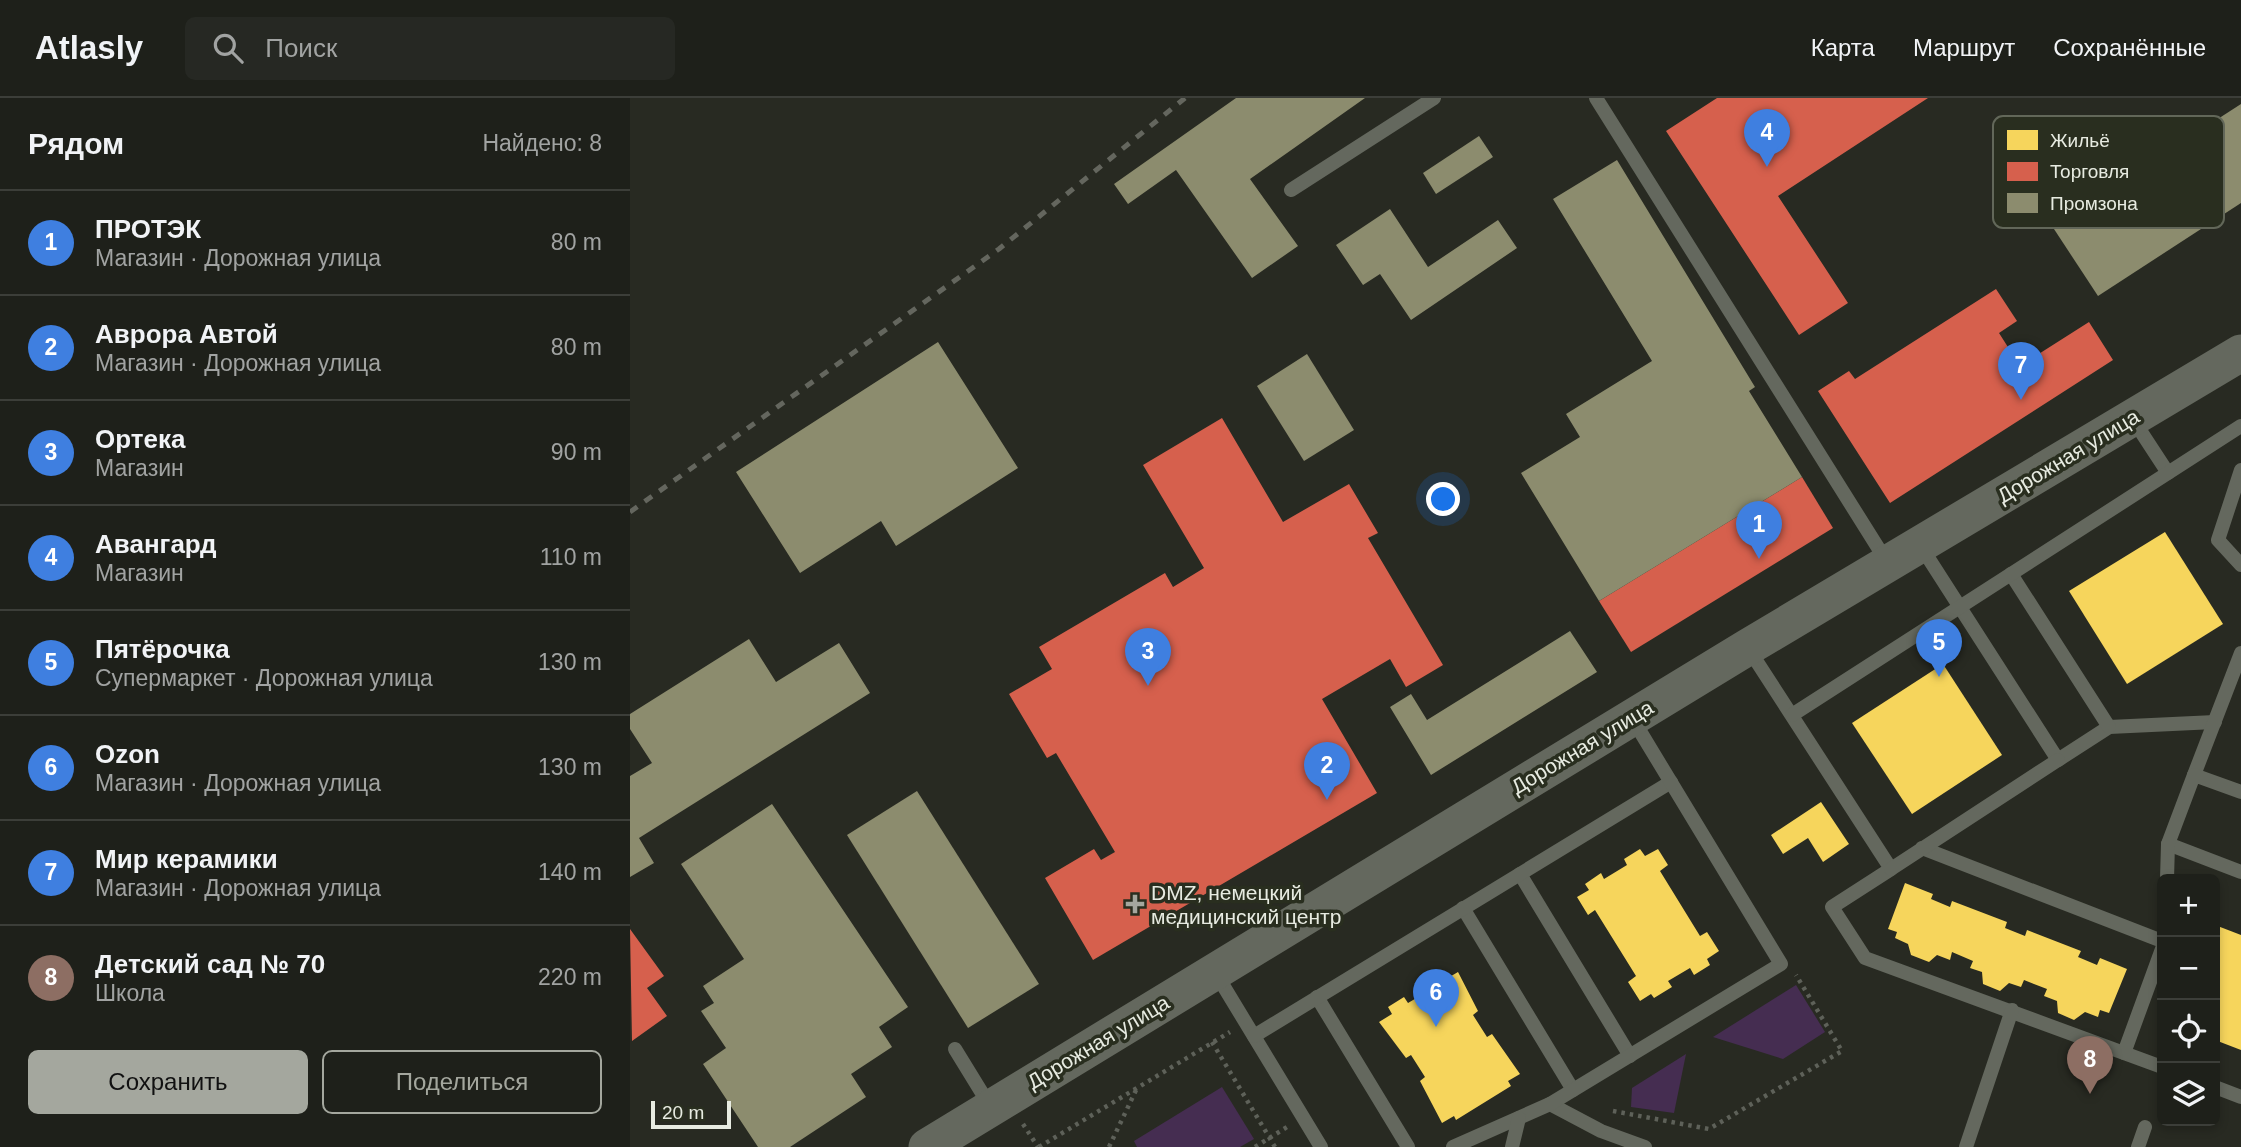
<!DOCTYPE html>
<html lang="ru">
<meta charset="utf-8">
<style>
:root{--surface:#1e201a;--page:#262823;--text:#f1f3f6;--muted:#a1a3a2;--line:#3c3e39;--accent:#a4a79e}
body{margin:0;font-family:Arial,sans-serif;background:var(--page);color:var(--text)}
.controls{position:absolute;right:21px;bottom:21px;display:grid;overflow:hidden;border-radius:10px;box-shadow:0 4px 10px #0003}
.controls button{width:63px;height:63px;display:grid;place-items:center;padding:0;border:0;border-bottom:2px solid var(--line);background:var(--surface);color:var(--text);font:35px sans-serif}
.scale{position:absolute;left:21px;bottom:18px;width:80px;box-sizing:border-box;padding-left:7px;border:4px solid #e7ebe1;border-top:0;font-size:19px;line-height:24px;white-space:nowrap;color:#e7ebe1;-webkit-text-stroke:5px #292e1f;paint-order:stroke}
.you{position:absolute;left:814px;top:402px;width:24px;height:24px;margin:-18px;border:5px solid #fff;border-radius:50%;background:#1a73e8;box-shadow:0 0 0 10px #1a73e833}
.badge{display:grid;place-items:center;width:46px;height:46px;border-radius:50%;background:var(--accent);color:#fff;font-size:23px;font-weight:700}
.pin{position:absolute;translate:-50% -58px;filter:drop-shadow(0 2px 4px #0008)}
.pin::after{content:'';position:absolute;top:37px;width:24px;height:21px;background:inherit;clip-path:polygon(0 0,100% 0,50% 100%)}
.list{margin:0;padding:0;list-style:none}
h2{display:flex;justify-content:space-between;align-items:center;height:91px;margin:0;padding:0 28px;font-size:30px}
h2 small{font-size:23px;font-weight:400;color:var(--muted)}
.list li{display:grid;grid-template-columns:46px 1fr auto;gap:21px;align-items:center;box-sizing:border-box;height:105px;padding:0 28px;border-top:2px solid var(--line)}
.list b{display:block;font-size:26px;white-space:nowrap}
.list p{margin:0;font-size:23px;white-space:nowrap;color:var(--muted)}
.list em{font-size:23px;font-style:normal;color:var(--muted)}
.actions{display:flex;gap:14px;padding:21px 28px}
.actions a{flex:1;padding:16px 0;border:2px solid var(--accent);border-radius:10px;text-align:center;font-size:24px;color:var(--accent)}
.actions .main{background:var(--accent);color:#111}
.icon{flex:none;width:38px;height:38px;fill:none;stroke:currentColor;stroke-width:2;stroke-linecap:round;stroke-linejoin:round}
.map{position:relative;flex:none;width:1611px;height:1049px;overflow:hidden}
header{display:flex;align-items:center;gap:42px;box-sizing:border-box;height:98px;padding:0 35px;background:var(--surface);border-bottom:2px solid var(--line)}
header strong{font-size:33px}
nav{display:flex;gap:38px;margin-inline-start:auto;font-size:24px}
.search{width:490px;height:63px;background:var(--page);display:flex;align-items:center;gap:18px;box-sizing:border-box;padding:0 24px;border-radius:10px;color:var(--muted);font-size:26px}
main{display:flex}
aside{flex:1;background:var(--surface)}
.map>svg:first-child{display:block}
.green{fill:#452d51}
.homes{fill:#f6d55c}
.shops{fill:#d6604d}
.industry{fill:#8c8c6e}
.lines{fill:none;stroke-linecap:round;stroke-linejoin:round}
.path{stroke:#5e6159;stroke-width:4.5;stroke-dasharray:3.5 5;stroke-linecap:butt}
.service{stroke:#64685e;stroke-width:14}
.tertiary{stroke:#64685e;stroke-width:37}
.rail{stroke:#64665e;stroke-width:5;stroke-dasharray:9 9;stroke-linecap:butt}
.poi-dot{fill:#a4a79e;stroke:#292e1f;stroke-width:2.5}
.labels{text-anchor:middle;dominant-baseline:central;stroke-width:7;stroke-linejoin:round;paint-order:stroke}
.street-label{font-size:21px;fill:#e7ebe1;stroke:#292e1f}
.poi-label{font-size:21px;fill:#e7ebe1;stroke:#292e1f;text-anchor:start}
.key{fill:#292e1f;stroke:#626759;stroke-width:2}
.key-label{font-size:19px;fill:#e7ebe1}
</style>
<header>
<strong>Atlasly</strong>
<div class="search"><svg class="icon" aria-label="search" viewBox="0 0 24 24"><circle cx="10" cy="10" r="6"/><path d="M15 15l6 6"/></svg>Поиск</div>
<nav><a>Карта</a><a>Маршрут</a><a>Сохранённые</a></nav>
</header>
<main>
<aside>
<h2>Рядом<small>Найдено: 8</small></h2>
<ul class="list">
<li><span class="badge" style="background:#3f7fe0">1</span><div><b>ПРОТЭК</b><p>Магазин · Дорожная улица</p></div><em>80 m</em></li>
<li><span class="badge" style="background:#3f7fe0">2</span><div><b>Аврора Автой</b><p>Магазин · Дорожная улица</p></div><em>80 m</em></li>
<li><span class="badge" style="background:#3f7fe0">3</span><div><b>Ортека</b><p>Магазин</p></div><em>90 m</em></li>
<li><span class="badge" style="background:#3f7fe0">4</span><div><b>Авангард</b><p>Магазин</p></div><em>110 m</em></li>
<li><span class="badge" style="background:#3f7fe0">5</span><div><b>Пятёрочка</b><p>Супермаркет · Дорожная улица</p></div><em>130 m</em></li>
<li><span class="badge" style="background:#3f7fe0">6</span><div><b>Ozon</b><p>Магазин · Дорожная улица</p></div><em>130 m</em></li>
<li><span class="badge" style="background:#3f7fe0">7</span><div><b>Мир керамики</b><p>Магазин · Дорожная улица</p></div><em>140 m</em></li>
<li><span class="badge" style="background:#8d6e63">8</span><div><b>Детский сад № 70</b><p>Школа</p></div><em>220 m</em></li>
</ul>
<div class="actions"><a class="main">Сохранить</a><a>Поделиться</a></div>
</aside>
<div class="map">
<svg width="1611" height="1049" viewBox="0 0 1611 1049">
<rect width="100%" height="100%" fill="#282a22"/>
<g class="green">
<polygon points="1166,887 1195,934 1153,961 1083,939"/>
<polygon points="1056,956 1044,1015 1001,1009 1002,990"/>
<polygon points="592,989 624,1041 610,1049 507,1049 504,1043"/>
</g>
<g class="homes">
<polygon points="1535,434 1593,526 1497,586 1439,493"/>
<polygon points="1313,566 1372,657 1282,716 1222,625"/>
<polygon points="1191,704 1219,746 1193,764 1178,740 1153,756 1141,737"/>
<polygon points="1010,751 1015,758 1028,751 1038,767 1030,773 1070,838 1077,834 1089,853 1077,861 1080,867 1064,877 1060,870 1038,883 1042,889 1024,900 1021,896 1010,903 998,884 1006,878 965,812 958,817 947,799 959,792 955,786 971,775 974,781 997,767 994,761"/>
<polygon points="1275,785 1303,796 1301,801 1320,809 1322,803 1377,824 1375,830 1395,838 1397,832 1451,853 1448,859 1467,867 1470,860 1497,871 1479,915 1470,912 1468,919 1455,914 1444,922 1428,915 1427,903 1414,898 1417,891 1394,882 1391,889 1379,885 1370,893 1353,886 1352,874 1340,870 1343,863 1322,854 1320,862 1307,857 1299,864 1281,857 1278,846 1265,840 1267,834 1258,831"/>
<polygon points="1585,827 1611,837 1611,952 1585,942"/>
<polygon points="828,874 848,913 843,917 857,939 862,936 890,976 878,983 881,988 826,1022 824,1018 812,1025 790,983 795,979 781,957 776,960 749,924 762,916 758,909 774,899 778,905 800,892 796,886 812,875 816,881"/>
</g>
<g class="shops">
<polygon points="1087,0 1298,0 1148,98 1218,205 1169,237 1036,33"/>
<polygon points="1366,191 1387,223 1369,235 1390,268 1459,224 1483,262 1260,405 1188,293 1219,273 1225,281"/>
<polygon points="592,320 653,424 719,386 748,435 738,440 813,567 776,589 760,561 692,601 747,695 463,862 415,780 464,751 471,762 485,754 426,655 417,660 379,596 422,571 409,549 535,475 543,489 574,470 513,367"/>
<polygon points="1172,379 1203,430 1001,554 969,503"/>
<polygon points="0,831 34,878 17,890 37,918 2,943"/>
</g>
<g class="industry">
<polygon points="606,0 735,0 620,81 668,148 622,180 546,72 498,106 484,86"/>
<polygon points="1611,6 1611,105 1468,198 1422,128"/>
<polygon points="849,38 863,59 806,96 793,75"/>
<polygon points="987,62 1125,289 1119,293 1172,379 969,503 891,375 950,339 936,316 1022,263 923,101"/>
<polygon points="760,111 798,169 868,122 887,150 781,222 750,176 733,187 706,147"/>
<polygon points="308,244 388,370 266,448 251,423 170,475 106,374"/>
<polygon points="677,256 724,332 674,363 627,288"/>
<polygon points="940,533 967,574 801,677 760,609 781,596 797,622"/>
<polygon points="119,541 146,584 209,545 240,595 9,740 24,765 0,779 0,678 22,665 0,631 0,616"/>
<polygon points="287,693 409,886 338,930 217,737"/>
<polygon points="142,706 278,909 249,929 262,949 221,976 236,999 160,1049 128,1049 73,966 96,950 71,913 84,905 73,888 114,861 51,766"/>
</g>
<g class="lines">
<g class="path">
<polyline points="582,944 645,1049"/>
<polyline points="983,1013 1079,1031 1212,953 1166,877"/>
<polyline points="393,1026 408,1049"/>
<polyline points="409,1049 600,934"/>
<polyline points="479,1049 507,990"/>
<polyline points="625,1049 657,1029"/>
</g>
<g class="service">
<polyline points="966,0 1257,464"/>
<polyline points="661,92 804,0"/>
<polyline points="1502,320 1538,375"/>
<polyline points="1611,372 1588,442 1611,467"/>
<polyline points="1290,447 1428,662 1479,629 1585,624"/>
<polyline points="1381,476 1479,629"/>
<polyline points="1118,550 1261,771 1202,809 1235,860 1532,969"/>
<polyline points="1162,617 1611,328"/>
<polyline points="1564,677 1611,555"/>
<polyline points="1538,746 1611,774"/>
<polyline points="1292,750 1532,843"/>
<polyline points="1261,771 1428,662"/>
<polyline points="890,776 1000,958"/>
<polyline points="1537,781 1538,746 1564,677 1611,694"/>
<polyline points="833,810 943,992"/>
<polyline points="585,874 691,1049"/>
<polyline points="687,899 778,1049"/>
<polyline points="624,938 1041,684"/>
<polyline points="325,951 360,1008"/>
<polyline points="1494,955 1532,851"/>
<polyline points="1585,989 1611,999"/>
<polyline points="920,1006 971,1033 1015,1049"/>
<polyline points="823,1049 920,1006 1151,866 1002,620"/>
<polyline points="882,1049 889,1020"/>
<polyline points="1336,1049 1382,912"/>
<polyline points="1508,1049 1515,1029"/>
</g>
<polyline class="tertiary" points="297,1049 1118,549 1611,255"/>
<polyline class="rail" points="0,414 369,151 555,0"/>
</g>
<path class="poi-dot" d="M501.5 795.5h7v7h7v7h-7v7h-7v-7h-7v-7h7z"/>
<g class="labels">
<g class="street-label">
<text transform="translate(1438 358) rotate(-31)">Дорожная улица</text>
<text transform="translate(952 649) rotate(-31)">Дорожная улица</text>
<text transform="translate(468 944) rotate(-31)">Дорожная улица</text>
</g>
<g class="poi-label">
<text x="521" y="794">DMZ, немецкий<tspan x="521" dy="24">медицинский центр</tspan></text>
</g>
</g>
<rect x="1363" y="18" width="231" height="112" rx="10" class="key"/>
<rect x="1377" y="32" width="31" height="20" fill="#f6d55c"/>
<rect x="1377" y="64" width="31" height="19" fill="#d6604d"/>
<rect x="1377" y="95" width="31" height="20" fill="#8c8c6e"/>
<g class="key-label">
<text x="1420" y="49">Жильё</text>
<text x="1420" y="80">Торговля</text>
<text x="1420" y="112">Промзона</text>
</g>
</svg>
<div class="controls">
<button>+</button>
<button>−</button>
<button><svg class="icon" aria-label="locate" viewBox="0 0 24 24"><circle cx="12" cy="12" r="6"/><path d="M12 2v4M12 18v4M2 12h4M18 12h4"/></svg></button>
<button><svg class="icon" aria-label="layers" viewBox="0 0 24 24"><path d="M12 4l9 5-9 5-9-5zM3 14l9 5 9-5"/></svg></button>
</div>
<div class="scale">20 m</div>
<div class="you"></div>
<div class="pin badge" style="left:1129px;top:461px;background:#3f7fe0">1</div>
<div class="pin badge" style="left:697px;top:702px;background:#3f7fe0">2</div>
<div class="pin badge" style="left:518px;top:588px;background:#3f7fe0">3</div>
<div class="pin badge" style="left:1137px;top:69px;background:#3f7fe0">4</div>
<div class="pin badge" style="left:1309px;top:579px;background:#3f7fe0">5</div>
<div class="pin badge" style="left:806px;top:929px;background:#3f7fe0">6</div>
<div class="pin badge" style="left:1391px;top:302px;background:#3f7fe0">7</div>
<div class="pin badge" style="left:1460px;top:996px;background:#8d6e63">8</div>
</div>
</main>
